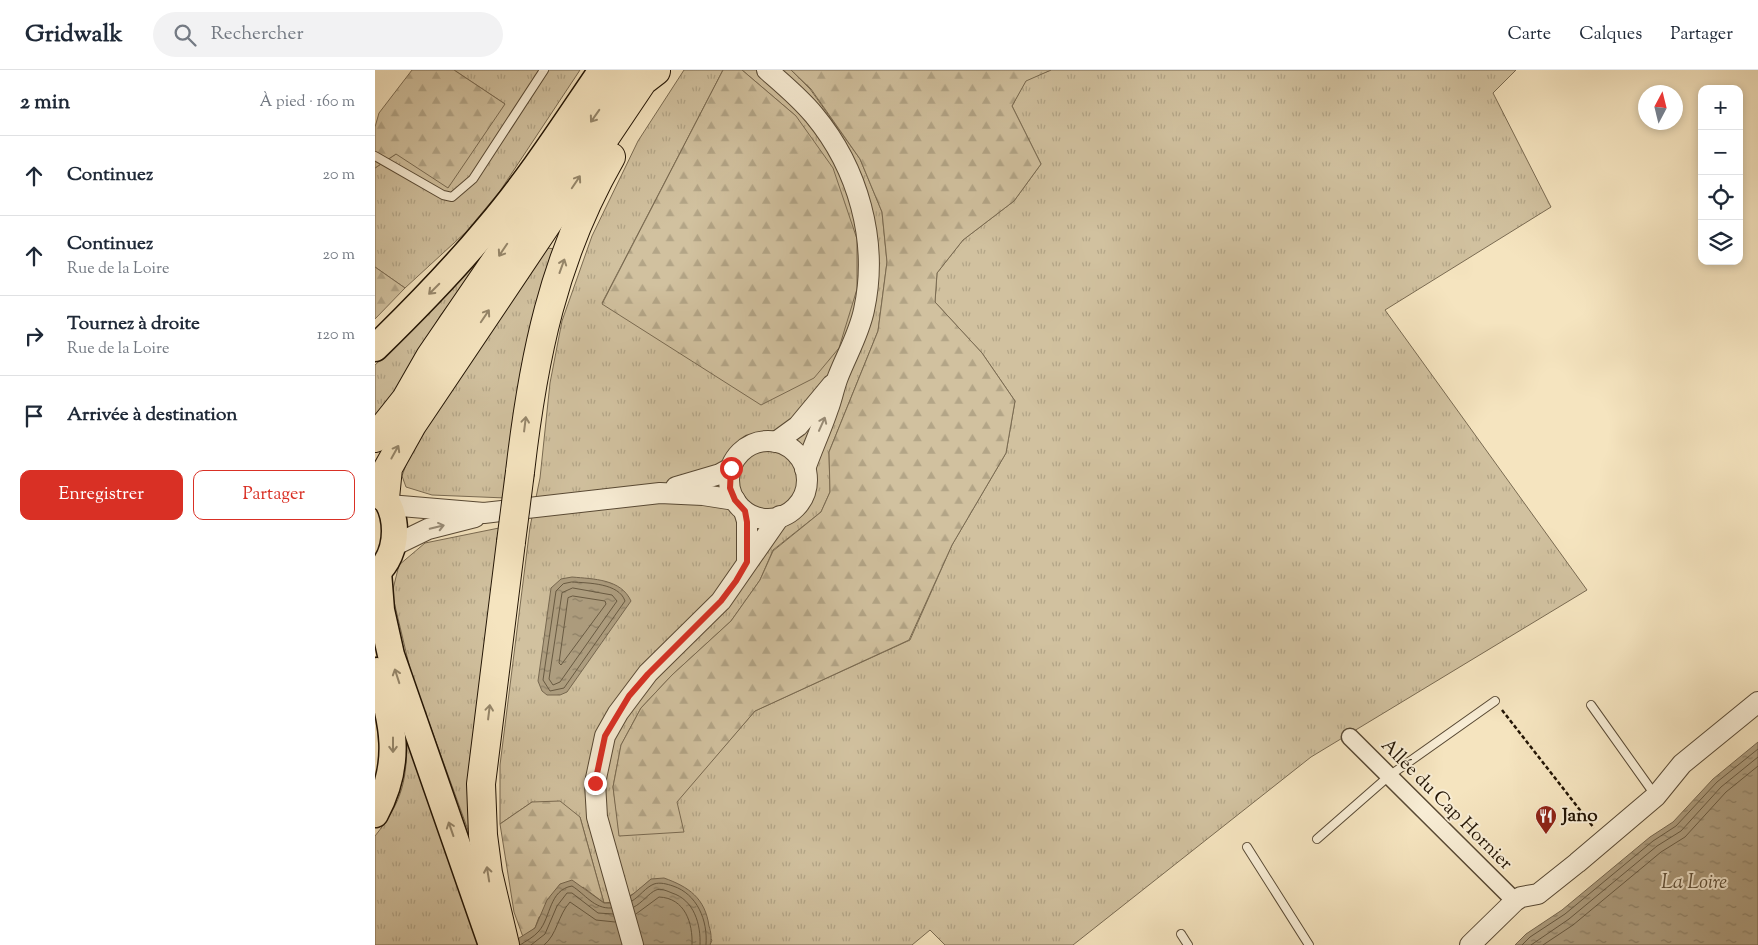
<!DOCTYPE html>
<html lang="fr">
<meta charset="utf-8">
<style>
:root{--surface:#fff;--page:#f2f2f3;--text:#1f2937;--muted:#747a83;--line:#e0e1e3;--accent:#d93025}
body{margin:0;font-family:"Sorts Mill Goudy",serif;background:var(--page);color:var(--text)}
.controls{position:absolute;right:15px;top:15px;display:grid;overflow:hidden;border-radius:10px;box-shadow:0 2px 8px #0003}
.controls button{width:45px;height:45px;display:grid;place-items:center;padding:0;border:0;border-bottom:1px solid var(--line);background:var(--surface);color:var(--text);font:25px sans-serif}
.compass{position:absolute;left:1263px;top:15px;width:45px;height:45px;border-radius:50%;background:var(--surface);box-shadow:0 2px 8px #0003;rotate:7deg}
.stop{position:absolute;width:15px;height:15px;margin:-11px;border:4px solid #d93025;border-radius:50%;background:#fff}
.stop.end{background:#d93025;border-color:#fff;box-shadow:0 1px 5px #0008}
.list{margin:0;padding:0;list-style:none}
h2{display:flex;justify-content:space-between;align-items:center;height:65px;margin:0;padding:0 20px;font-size:21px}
h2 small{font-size:16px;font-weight:400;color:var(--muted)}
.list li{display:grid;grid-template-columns:32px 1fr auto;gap:15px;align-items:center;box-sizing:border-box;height:80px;padding:0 20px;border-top:1px solid var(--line)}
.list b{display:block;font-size:19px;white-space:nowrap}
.list p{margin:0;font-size:16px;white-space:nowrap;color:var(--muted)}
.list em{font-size:16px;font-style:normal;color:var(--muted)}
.actions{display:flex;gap:10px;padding:15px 20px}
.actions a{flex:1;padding:11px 0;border:1px solid var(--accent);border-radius:10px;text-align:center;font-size:18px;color:var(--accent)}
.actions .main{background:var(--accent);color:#fff}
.icon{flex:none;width:28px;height:28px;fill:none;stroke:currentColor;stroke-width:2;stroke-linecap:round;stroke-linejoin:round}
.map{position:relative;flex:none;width:1383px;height:875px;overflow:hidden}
header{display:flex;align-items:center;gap:30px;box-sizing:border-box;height:70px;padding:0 25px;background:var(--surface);border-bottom:1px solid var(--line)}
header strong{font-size:24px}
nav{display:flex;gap:28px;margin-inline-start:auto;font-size:18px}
.search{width:350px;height:45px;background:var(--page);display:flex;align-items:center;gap:12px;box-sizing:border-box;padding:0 18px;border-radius:28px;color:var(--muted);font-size:19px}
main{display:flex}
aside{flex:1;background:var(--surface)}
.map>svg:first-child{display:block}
.grass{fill:url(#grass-tufts);stroke:#7a6b52}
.forest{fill:url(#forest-firs);stroke:#7a6b52}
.water{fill:url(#water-ripples);stroke:#76674f}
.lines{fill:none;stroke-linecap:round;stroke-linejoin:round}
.shore{stroke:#685a42;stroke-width:1}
.service-casing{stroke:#584934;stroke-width:10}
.minor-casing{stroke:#584934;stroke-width:19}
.tertiary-casing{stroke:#584934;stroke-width:22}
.primary-casing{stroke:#231505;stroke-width:28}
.trunk-casing{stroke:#231505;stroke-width:29}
.motorway-casing{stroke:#231505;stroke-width:30}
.path{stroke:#231505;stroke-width:2.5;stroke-dasharray:4 2.5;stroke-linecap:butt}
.service{stroke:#f8edd5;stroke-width:8}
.minor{stroke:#f8edd5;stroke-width:16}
.tertiary{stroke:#f8edd5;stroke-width:20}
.primary{stroke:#f5e4bf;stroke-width:25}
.trunk{stroke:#f5e4bf;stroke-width:26}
.motorway{stroke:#f5e4bf;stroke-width:28}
.motorway-bridge-casing{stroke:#231505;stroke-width:30;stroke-linecap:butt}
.motorway-bridge{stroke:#f5e4bf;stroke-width:28}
.oneway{stroke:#96876b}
.oneway2{stroke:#988c77}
.route{stroke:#d93025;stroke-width:6}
.labels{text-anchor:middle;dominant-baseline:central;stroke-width:4;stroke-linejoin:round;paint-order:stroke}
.street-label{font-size:19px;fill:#231505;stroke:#f8edd5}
.poi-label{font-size:19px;font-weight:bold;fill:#231505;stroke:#f8edd5;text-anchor:start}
.water-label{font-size:20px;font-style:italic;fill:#5b4c36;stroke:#f8edd5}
</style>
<header>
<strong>Gridwalk</strong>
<div class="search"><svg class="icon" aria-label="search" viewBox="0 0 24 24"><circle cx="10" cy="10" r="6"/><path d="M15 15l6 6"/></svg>Rechercher</div>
<nav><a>Carte</a><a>Calques</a><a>Partager</a></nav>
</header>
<main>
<aside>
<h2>2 min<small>À pied · 160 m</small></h2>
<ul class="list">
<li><svg class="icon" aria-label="ahead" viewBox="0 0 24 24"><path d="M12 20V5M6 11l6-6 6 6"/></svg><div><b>Continuez</b></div><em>20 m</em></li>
<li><svg class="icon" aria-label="ahead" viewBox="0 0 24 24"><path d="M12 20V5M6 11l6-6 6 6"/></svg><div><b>Continuez</b><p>Rue de la Loire</p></div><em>20 m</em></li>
<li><svg class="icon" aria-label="right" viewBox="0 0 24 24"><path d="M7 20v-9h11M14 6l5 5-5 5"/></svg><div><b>Tournez à droite</b><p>Rue de la Loire</p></div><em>120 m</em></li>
<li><svg class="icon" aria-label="arrive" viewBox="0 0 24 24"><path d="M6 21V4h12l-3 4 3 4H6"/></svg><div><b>Arrivée à destination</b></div></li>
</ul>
<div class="actions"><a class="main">Enregistrer</a><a>Partager</a></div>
</aside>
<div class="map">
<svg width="1383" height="875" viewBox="0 0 1383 875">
<defs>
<pattern id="grass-tufts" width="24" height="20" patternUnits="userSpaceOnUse" patternTransform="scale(1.25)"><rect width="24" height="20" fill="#d1c19f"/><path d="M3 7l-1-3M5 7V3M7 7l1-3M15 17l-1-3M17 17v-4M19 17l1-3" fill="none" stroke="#b3a587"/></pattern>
<pattern id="forest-firs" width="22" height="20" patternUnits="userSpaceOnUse" patternTransform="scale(1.25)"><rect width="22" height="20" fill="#d1c19f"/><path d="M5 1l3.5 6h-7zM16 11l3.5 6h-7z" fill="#b3a587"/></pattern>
<pattern id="water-ripples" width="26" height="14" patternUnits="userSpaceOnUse" patternTransform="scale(1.25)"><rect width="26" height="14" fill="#ae9e80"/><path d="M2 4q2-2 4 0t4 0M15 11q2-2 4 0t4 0" fill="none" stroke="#8d8067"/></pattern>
</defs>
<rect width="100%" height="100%" fill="#f5e4bf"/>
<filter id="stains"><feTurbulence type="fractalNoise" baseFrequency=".004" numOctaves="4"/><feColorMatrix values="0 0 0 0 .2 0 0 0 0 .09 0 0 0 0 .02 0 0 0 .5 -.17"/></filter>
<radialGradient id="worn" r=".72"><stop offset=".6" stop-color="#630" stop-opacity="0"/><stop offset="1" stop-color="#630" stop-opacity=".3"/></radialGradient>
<g class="grass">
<polygon points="79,0 205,0 125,121 91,162 30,218 0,197 0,98 21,84 130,34"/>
<path d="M309 0H348L227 233 421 46 367 0H416L435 19 485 89 507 142 512 192 503 261 454 382 455 422 446 442 398 480 385 510 356 551 297 605 266 638 246 675 238 717 245 766 301 732 380 641 535 570 577 475 631 383 640 331 607 283 560 232 562 203 588 170 639 131 666 94 637 36 651 10 676 0H1141L1118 23 1176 137 1010 240 1212 520 936 687 698 875H570L555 860 537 875H335L337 870 276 809C262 823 249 832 229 833L205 747 157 732 125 754V695L155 457 165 408 175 313 187 251 217 166 263 71Z"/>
<polygon points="122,170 65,246 10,340 0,350 0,295 28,269"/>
<polygon points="172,178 180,179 131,428 57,425 31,417 27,406 32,392 66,333"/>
<polygon points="124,458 108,607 97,771 36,603 17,523 24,495 50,473"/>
<path d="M32 664 105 875H0V766C29 730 32 708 32 664Z"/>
</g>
<g class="forest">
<polygon points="37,0 79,0 130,34 73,118 21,84 0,98 0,57 4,43"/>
<polygon points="348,0 367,0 421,46 458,98 482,169 482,219 464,278 439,308 386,335 227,234"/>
<polygon points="416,0 676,0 651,11 637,36 666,94 639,131 588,170 562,203 560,232 607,283 640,331 631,383 577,475 534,570 380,641 302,732 309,762 244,766 238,717 246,675 266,638 297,605 356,551 385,510 398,481 446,442 455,422 454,382 503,261 512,192 507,142 485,89 436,19"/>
<polygon points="0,197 30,218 0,249"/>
<polygon points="185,731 205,747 229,833 208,817 164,847 160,858 148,867 139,842 125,754 157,732"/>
</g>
<g class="water">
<path d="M197 507C219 509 246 509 256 531L192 622 185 625H172L167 621 163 611 176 518 186 509Z"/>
<polygon points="1383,672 1383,875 1140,875 1151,864 1187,840 1275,767 1298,752 1338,709"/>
<path d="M289 808C314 817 330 828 334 856 336 862 337 869 335 875H133L160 858 172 830 185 814 197 810 229 833H242L257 825 276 809Z"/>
</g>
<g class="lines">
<g class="shore">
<path d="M197 512C213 513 244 513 250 531L189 618 175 621 168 610 181 521 188 514Z"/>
<polygon points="198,518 237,525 242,531 185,612 178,615 174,609 187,523"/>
<polygon points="198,526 230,531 231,534 186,595 184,593 193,528"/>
<path d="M257 831C264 827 271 817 279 814 285 812 292 814 298 816 322 824 333 850 331 875"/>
<path d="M259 837C267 833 274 823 281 820 286 818 292 821 297 823 319 830 326 854 325 875"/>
<path d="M261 844 284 827C310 828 318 853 317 875"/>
<path d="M145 875C151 871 159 867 164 861 176 847 174 820 197 816 210 824 219 839 236 838"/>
<polyline points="156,875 170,864 182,836 192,823 197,823 223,843 238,844"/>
<path d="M169 875C182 865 183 845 195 832L221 850 240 852"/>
<polyline points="1147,875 1155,867 1190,844 1278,771 1301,756 1342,712 1383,679"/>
<polyline points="1156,875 1194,849 1282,776 1306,761 1346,717 1383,687"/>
<polyline points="1168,875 1198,855 1286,782 1310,767 1351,722 1383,696"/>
</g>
<g class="service-casing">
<g id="service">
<polyline points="0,86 68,125 77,127 98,109 169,0"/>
<polyline points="1216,635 1280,725"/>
<polyline points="942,769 1014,706 1120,631"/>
<polyline points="872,777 934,875"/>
<polyline points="806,864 813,875"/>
</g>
</g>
<g class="minor-casing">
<polyline id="minor" points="975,667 1140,831"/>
</g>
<g class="tertiary-casing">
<g id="tertiary">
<path d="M392 0C408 14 425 28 439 45 483 98 504 171 489 240 484 264 472 284 463 307 459 317 457 329 453 339 446 360 437 379 430 399"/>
<circle cx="393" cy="410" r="39"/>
<polyline points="401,372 423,356 457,315"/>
<polyline points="301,417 345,404 356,398"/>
<polyline points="14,435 109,443 285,423 328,425 360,430"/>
<polyline points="369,441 372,451 372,492"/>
<polyline points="18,476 53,459 100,447"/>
<polyline points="258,875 222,747 220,713 230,666 243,643 273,603 346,531 405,446"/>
<polyline points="1095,875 1140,831 1146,827 1163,824 1202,793 1281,726 1307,694 1383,632"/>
</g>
</g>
<g class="primary-casing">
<path id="primary" d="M0 417C26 439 26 483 0 505"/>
</g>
<g class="trunk-casing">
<g id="trunk">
<path d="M0 278C39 240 78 200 113 158 155 109 190 54 227 0"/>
<polyline points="3,502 6,540 16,585 117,875"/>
<path d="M0 744C28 692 18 654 2 601"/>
</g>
</g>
<g class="motorway-casing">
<g id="motorway">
<polyline points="0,368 31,329 55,287 251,0"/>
<path d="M145 402C158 289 178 188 236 87"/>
<polyline points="10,428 13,398 37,355 268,11 281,1"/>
<polyline points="130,875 113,803 108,765 106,714 136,472"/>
</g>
</g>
<polyline class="path" points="1127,640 1219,758"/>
<use href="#service" class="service"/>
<use href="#minor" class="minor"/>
<use href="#tertiary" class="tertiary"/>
<use href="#primary" class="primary"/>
<use href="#trunk" class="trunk"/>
<use href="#motorway" class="motorway"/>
<g class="motorway-bridge-casing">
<polyline id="motorway-bridge" points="136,472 145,402"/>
</g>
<use href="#motorway-bridge" class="motorway-bridge"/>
</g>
<defs><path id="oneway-shaft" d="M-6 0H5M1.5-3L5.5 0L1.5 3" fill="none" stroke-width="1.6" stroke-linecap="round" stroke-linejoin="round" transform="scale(1.25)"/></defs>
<g class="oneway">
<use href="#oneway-shaft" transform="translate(220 46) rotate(125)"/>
<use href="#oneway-shaft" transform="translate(201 112) rotate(-56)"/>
<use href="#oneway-shaft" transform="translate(128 180) rotate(124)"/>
<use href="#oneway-shaft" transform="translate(187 196) rotate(-70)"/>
<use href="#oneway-shaft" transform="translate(59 219) rotate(135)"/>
<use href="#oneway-shaft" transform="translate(110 246) rotate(-56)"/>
<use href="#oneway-shaft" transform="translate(150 354) rotate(-83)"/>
<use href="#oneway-shaft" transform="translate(20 382) rotate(-61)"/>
<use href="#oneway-shaft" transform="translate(22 606) rotate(-108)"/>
<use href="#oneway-shaft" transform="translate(114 642) rotate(-83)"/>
<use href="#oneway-shaft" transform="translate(18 675) rotate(90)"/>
<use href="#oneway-shaft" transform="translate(76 759) rotate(-109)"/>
<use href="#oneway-shaft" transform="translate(113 804) rotate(-99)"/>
</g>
<g class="oneway2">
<use href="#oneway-shaft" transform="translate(447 354) rotate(-66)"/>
<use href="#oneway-shaft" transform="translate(62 457) rotate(-13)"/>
</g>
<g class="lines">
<polyline class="route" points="220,713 230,666 254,626 273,604 346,531 361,511 372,492 372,452 370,441 360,430 355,418 356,398"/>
</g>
<defs>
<g id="restaurant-pin" transform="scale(1.125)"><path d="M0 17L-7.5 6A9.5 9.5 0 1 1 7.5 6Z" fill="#8f2418" stroke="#f8edd5"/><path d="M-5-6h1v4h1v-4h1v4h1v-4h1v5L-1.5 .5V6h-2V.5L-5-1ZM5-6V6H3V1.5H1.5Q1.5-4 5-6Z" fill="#fff"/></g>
</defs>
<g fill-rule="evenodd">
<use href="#restaurant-pin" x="1171" y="746"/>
</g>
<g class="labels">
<g class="street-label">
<text transform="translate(1071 735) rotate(45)">Allée du Cap Hornier</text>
</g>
<g class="poi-label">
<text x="1187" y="746">Jano</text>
</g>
<g class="water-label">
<text x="1319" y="813">La Loire</text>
</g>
</g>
<rect width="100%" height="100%" filter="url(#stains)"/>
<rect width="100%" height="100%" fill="url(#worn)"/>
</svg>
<div class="controls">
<button>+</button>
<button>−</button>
<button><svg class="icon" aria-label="locate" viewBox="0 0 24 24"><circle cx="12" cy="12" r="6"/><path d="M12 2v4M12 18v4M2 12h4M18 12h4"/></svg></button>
<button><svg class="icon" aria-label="layers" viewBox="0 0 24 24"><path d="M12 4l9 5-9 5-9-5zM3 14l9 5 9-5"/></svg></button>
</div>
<svg class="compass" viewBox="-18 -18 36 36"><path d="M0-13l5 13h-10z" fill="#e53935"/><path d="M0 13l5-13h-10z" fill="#747a83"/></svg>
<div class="stop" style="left:356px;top:398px"></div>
<div class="stop end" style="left:220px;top:713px"></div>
</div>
</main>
